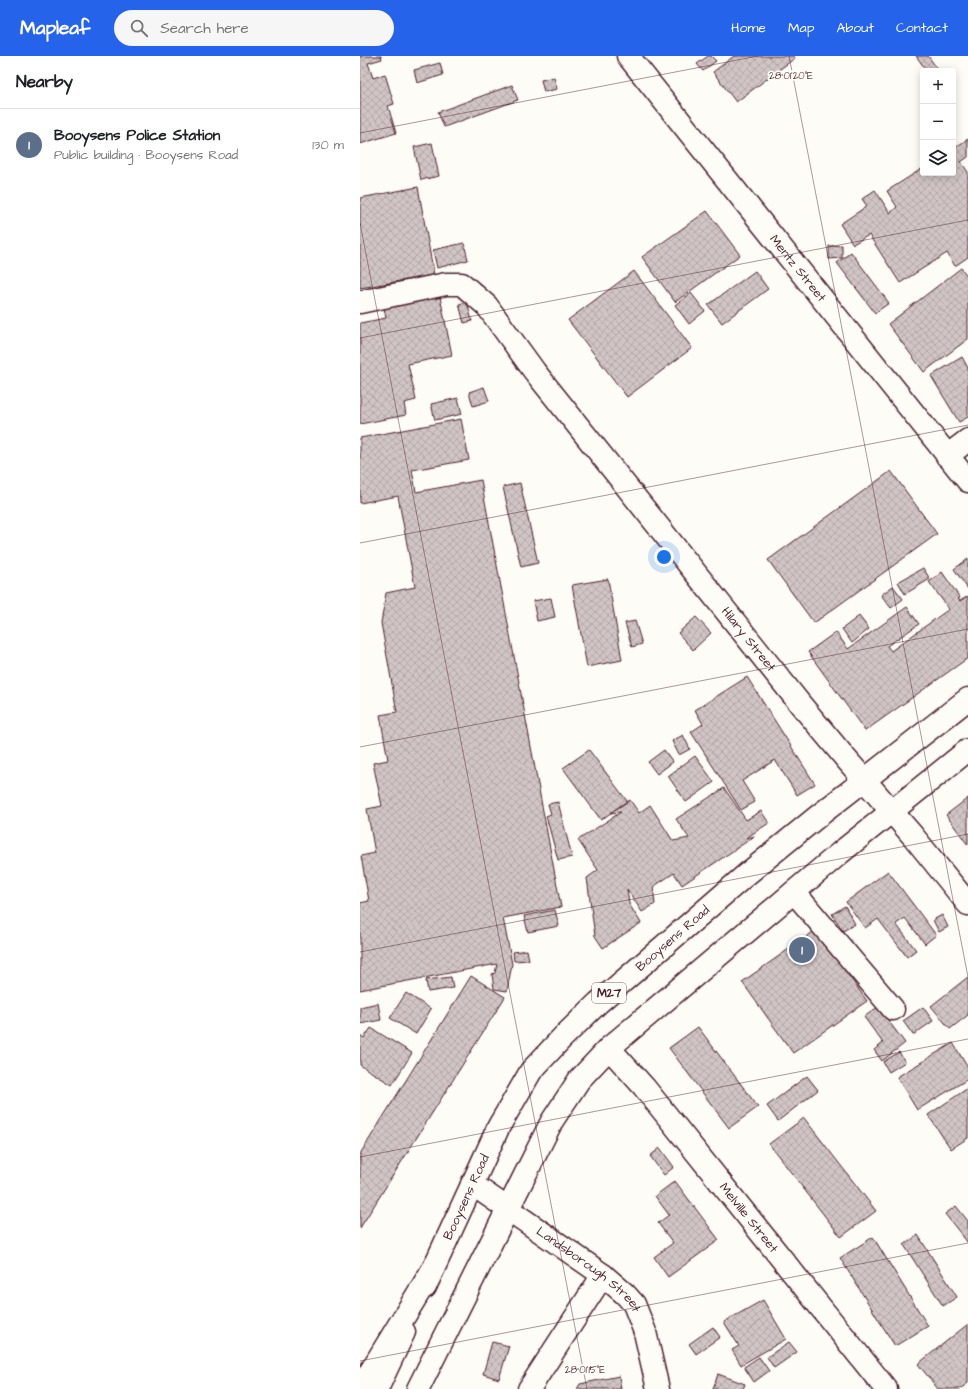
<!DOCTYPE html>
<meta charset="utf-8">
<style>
:root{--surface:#fff;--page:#f6f6f6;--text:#202124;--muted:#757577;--line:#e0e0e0;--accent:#2563eb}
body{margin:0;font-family:"Architects Daughter",sans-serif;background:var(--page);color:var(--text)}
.controls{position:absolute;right:12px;top:12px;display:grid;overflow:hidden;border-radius:4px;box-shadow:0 2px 10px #0003}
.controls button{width:36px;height:36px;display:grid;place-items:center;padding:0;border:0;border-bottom:1px solid var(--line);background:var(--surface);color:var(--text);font:20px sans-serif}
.you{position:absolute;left:304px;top:501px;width:14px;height:14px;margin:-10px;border:3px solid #fff;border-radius:50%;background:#1a73e8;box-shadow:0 0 0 6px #1a73e833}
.badge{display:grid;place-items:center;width:26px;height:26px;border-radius:50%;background:var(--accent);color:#fff;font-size:13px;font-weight:700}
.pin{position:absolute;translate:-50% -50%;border:2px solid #fff;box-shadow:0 1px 4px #0006}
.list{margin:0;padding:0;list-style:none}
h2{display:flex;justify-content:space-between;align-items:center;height:52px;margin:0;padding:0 16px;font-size:17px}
h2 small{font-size:13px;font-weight:400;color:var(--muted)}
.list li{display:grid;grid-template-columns:26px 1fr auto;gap:12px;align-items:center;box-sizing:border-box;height:72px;padding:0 16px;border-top:1px solid var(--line)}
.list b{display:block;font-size:15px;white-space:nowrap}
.list p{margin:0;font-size:13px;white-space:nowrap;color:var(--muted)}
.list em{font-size:13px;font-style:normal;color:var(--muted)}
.icon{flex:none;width:22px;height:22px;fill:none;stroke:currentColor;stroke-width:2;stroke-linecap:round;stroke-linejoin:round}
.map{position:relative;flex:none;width:608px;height:1333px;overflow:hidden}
header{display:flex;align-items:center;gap:24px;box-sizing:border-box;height:56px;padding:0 20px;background:var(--accent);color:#fff}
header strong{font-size:19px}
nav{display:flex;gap:22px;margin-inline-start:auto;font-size:14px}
.search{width:280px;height:36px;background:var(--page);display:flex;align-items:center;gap:10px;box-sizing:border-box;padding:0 14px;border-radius:22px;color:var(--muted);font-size:15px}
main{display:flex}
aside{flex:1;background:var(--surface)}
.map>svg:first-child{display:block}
.building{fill:url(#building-cross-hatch);stroke:#4a1f2b}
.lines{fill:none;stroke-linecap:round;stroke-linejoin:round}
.minor-casing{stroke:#4a1f2b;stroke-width:25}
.major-casing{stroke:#4a1f2b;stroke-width:25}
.highway-casing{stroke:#4a1f2b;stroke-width:25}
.minor{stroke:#fdfcf7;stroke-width:22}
.major{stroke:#fdfcf7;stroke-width:22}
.highway{stroke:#fdfcf7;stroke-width:22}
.ticks{fill:none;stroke:#4a1f2b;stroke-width:1;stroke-opacity:0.45}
.labels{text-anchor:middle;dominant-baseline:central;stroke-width:3.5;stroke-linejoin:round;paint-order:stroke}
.shield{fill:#fdfcf7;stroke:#806168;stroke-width:1}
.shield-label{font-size:12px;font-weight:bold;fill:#4a1f2b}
.street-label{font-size:13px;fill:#4a1f2b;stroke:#fdfcf7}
.ticks-label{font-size:10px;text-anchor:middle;fill:#4a1f2b;stroke:#fdfcf7;stroke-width:3.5;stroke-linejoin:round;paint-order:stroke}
</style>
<header>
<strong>Mapleaf</strong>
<div class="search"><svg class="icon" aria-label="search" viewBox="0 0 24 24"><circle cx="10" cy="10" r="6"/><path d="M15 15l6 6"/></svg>Search here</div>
<nav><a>Home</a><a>Map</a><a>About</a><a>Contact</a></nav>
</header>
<main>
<aside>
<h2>Nearby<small></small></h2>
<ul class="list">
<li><span class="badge" style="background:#5c6f8a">1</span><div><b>Booysens Police Station</b><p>Public building · Booysens Road</p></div><em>130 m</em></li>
</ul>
</aside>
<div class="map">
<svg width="608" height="1333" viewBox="0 0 608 1333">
<defs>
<pattern id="building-cross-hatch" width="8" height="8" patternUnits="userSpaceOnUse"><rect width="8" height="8" fill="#d0c5c4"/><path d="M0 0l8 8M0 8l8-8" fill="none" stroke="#b4a9a9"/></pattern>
</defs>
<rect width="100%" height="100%" fill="#fdfcf7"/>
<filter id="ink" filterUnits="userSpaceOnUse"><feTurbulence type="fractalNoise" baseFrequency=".025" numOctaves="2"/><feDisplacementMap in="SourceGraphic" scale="8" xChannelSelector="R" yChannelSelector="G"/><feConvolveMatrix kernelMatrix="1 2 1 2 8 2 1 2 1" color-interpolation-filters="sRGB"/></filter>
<g filter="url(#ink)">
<g class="building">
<polygon points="0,0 21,0 22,3 8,7 13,22 25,18 34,48 28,50 36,77 0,88"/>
<polygon points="348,0 351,0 356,5 343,15 337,8"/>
<polygon points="374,0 434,0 435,2 376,46 353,16"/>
<polygon points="556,0 568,0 579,15 567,15"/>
<polygon points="80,7 83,19 57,27 54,14"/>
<polygon points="194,21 197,33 184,36 181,24"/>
<polygon points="152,29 158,44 84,71 78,56"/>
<polygon points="608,83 608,101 601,106 608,116 608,201 595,210 587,197 540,227 509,179 493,188 480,168 507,150 502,143 515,134 530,157 537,151 527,135 563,112 563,117 593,117 593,93"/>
<polygon points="72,87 79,120 61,124 54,91"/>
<polygon points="58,131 74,219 0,232 0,142"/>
<polygon points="347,155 380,199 315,246 282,201"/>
<polygon points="104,187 108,204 77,212 73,194"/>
<polygon points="482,189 482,202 469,203 469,190"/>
<polygon points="491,196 529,247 515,257 477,207"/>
<polygon points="601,212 608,221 608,283 564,316 528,268"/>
<polygon points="274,215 332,292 267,341 208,264"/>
<polygon points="395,215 408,233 362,267 348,249"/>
<polygon points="79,236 92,299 48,308 56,344 44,347 46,359 0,368 0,267 26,262 23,247"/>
<polygon points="331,237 345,255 329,268 315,249"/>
<polygon points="107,246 112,265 104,267 99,248"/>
<polygon points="602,301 608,312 608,361 599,366 571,320"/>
<polygon points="124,331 129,345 113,350 109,336"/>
<polygon points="98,342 102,358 75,364 71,348"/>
<polygon points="101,363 109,404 52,414 56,436 121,424 201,851 143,862 152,908 147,935 134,933 132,918 135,917 137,908 0,934 0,847 9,845 1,800 15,797 7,753 22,750 13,707 28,704 20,659 37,656 21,567 26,537 55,531 38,440 0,447 0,382"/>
<polygon points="531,415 577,478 454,567 408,504"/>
<polygon points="160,427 178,507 161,511 143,431"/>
<polygon points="608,503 608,533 594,513"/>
<polygon points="563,512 570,523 545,538 538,526"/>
<polygon points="582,516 600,542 598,543 600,545 608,540 608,602 505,675 448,596 476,576 488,593 547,551 559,568 527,590 531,595 589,553 569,526"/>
<polygon points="248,523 262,604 227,611 212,529"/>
<polygon points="533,530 543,543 531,552 521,539"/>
<polygon points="191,542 195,561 177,565 173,545"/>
<polygon points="499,560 509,573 492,587 482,573"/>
<polygon points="336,561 351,577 333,594 318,577"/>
<polygon points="275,565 282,588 272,591 265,567"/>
<polygon points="387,621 455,728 437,739 415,704 382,725 395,746 381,754 331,676 343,668 335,654"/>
<polygon points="323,679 330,693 319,699 312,685"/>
<polygon points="229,694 267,745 241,764 203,712"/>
<polygon points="304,694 313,706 297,718 288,706"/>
<polygon points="335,700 354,726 326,746 308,720"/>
<polygon points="364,732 386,764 401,755 409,767 386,782 395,780 322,829 314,817 293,831 295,848 282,856 267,833 269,848 281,867 243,892 235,880 227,822 238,814 218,784 261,756 250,757 270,744 279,757 290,749 313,785 329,782 316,763"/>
<polygon points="608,742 608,789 586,759"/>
<polygon points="198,746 212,801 198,804 186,760 191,758 188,748"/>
<polygon points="528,815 576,879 565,888 545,862 536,868 556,894 547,901 518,863 505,872 486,846"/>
<polygon points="485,850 495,868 483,875 472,858"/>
<polygon points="195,854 199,870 168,876 164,860"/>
<polygon points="582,859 588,871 579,876 573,864"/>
<polygon points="456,874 507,945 433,997 382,926"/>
<polygon points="167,894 169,904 154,905 153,896"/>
<polygon points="111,920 145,941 0,1172 0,1098"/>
<polygon points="91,921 93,932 68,936 66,924"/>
<polygon points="608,921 608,959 590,973 571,950"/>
<polygon points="46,937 71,953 56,978 30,962"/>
<polygon points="18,947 21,964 0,968 0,951"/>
<polygon points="518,951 545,987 522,1005 514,994 523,987 504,961"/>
<polygon points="563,951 573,965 553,979 543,965"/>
<polygon points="338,971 398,1051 369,1072 309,992"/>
<polygon points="11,972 52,997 32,1029 0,1009 0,979 4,982"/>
<polygon points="593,987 608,1012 608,1023 557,1054 537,1021"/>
<polygon points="539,996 545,1006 529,1016 523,1006"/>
<polygon points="447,1020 458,1034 418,1065 407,1050"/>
<polygon points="608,1032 608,1082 591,1093 568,1059"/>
<polygon points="444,1062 516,1155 481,1181 409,1088"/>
<polygon points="300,1092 314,1111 304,1119 290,1100"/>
<polygon points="315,1125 359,1184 308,1221 294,1201 313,1187 298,1167 309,1159 295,1140"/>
<polygon points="596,1150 608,1165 608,1187 585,1158"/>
<polygon points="558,1179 597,1241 583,1250 544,1189"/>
<polygon points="513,1181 568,1270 535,1290 480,1202"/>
<polygon points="403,1244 426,1283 381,1309 372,1294 379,1290 364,1266"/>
<polygon points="608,1268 608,1327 600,1333 578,1333 558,1308"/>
<polygon points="353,1271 360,1281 336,1298 329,1288"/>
<polygon points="132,1286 149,1290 139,1323 123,1318"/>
<polygon points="429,1286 437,1296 414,1312 407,1301"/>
<polygon points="399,1301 409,1315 394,1326 384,1311"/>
<polygon points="358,1318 385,1328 383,1333 353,1333"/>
<polygon points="259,1320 261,1333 217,1333 220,1328"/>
</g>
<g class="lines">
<g class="minor-casing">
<g id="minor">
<path id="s1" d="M268 0 608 425"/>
<path id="s2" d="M0 246 86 228H102L127 250 175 316 441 649 487 704 553 780 608 848"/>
<polyline points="587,400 608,384"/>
<polyline points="434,836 533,953"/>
<path id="s3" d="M249 992 284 1031 526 1333"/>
<path id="s4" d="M112 1128 243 1219 265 1238 274 1248 285 1276 298 1333"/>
<polyline points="169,1333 243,1219"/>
</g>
</g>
<g class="major-casing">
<g id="major">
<path id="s5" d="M65 1231 139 1070 171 1015 202 982 238 947 387 818 457 761 608 643"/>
<polyline points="17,1333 44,1276"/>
<polyline points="58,1333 192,1065 219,1024 249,992 480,797 608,694"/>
</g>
</g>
<g class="highway-casing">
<polyline id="highway" points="0,1333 73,1213"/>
</g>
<use href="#minor" class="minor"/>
<use href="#major" class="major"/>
<use href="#highway" class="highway"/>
</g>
</g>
<path class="ticks" d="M429 0 608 921M0 77 398 0M0 167 227 1333M0 282 608 164M0 487 608 369M0 691 608 573M0 896 608 778M0 1101 608 983M0 1305 608 1187"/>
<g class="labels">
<rect class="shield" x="232" y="927" width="34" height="20" rx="3"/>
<g class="shield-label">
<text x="249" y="937">M27</text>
</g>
<g class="street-label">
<text stroke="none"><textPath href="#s1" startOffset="272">Mentz Street</textPath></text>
<text stroke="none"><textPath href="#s2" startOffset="561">Hilary Street</textPath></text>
<text stroke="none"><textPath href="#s5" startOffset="435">Booysens Road</textPath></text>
<text stroke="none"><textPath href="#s5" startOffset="99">Booysens Road</textPath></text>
<text stroke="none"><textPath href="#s3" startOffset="220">Melville Street</textPath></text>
<text stroke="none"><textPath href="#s4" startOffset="145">Landsborough Street</textPath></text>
</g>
</g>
<g class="ticks-label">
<text x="431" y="23">28°01'20"E</text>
<text x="225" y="1317">28°01'15"E</text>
</g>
</svg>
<div class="controls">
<button>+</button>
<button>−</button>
<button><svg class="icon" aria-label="layers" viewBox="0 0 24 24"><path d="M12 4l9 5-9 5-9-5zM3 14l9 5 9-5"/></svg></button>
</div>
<div class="you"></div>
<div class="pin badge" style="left:442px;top:894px;background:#5c6f8a">1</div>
</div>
</main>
